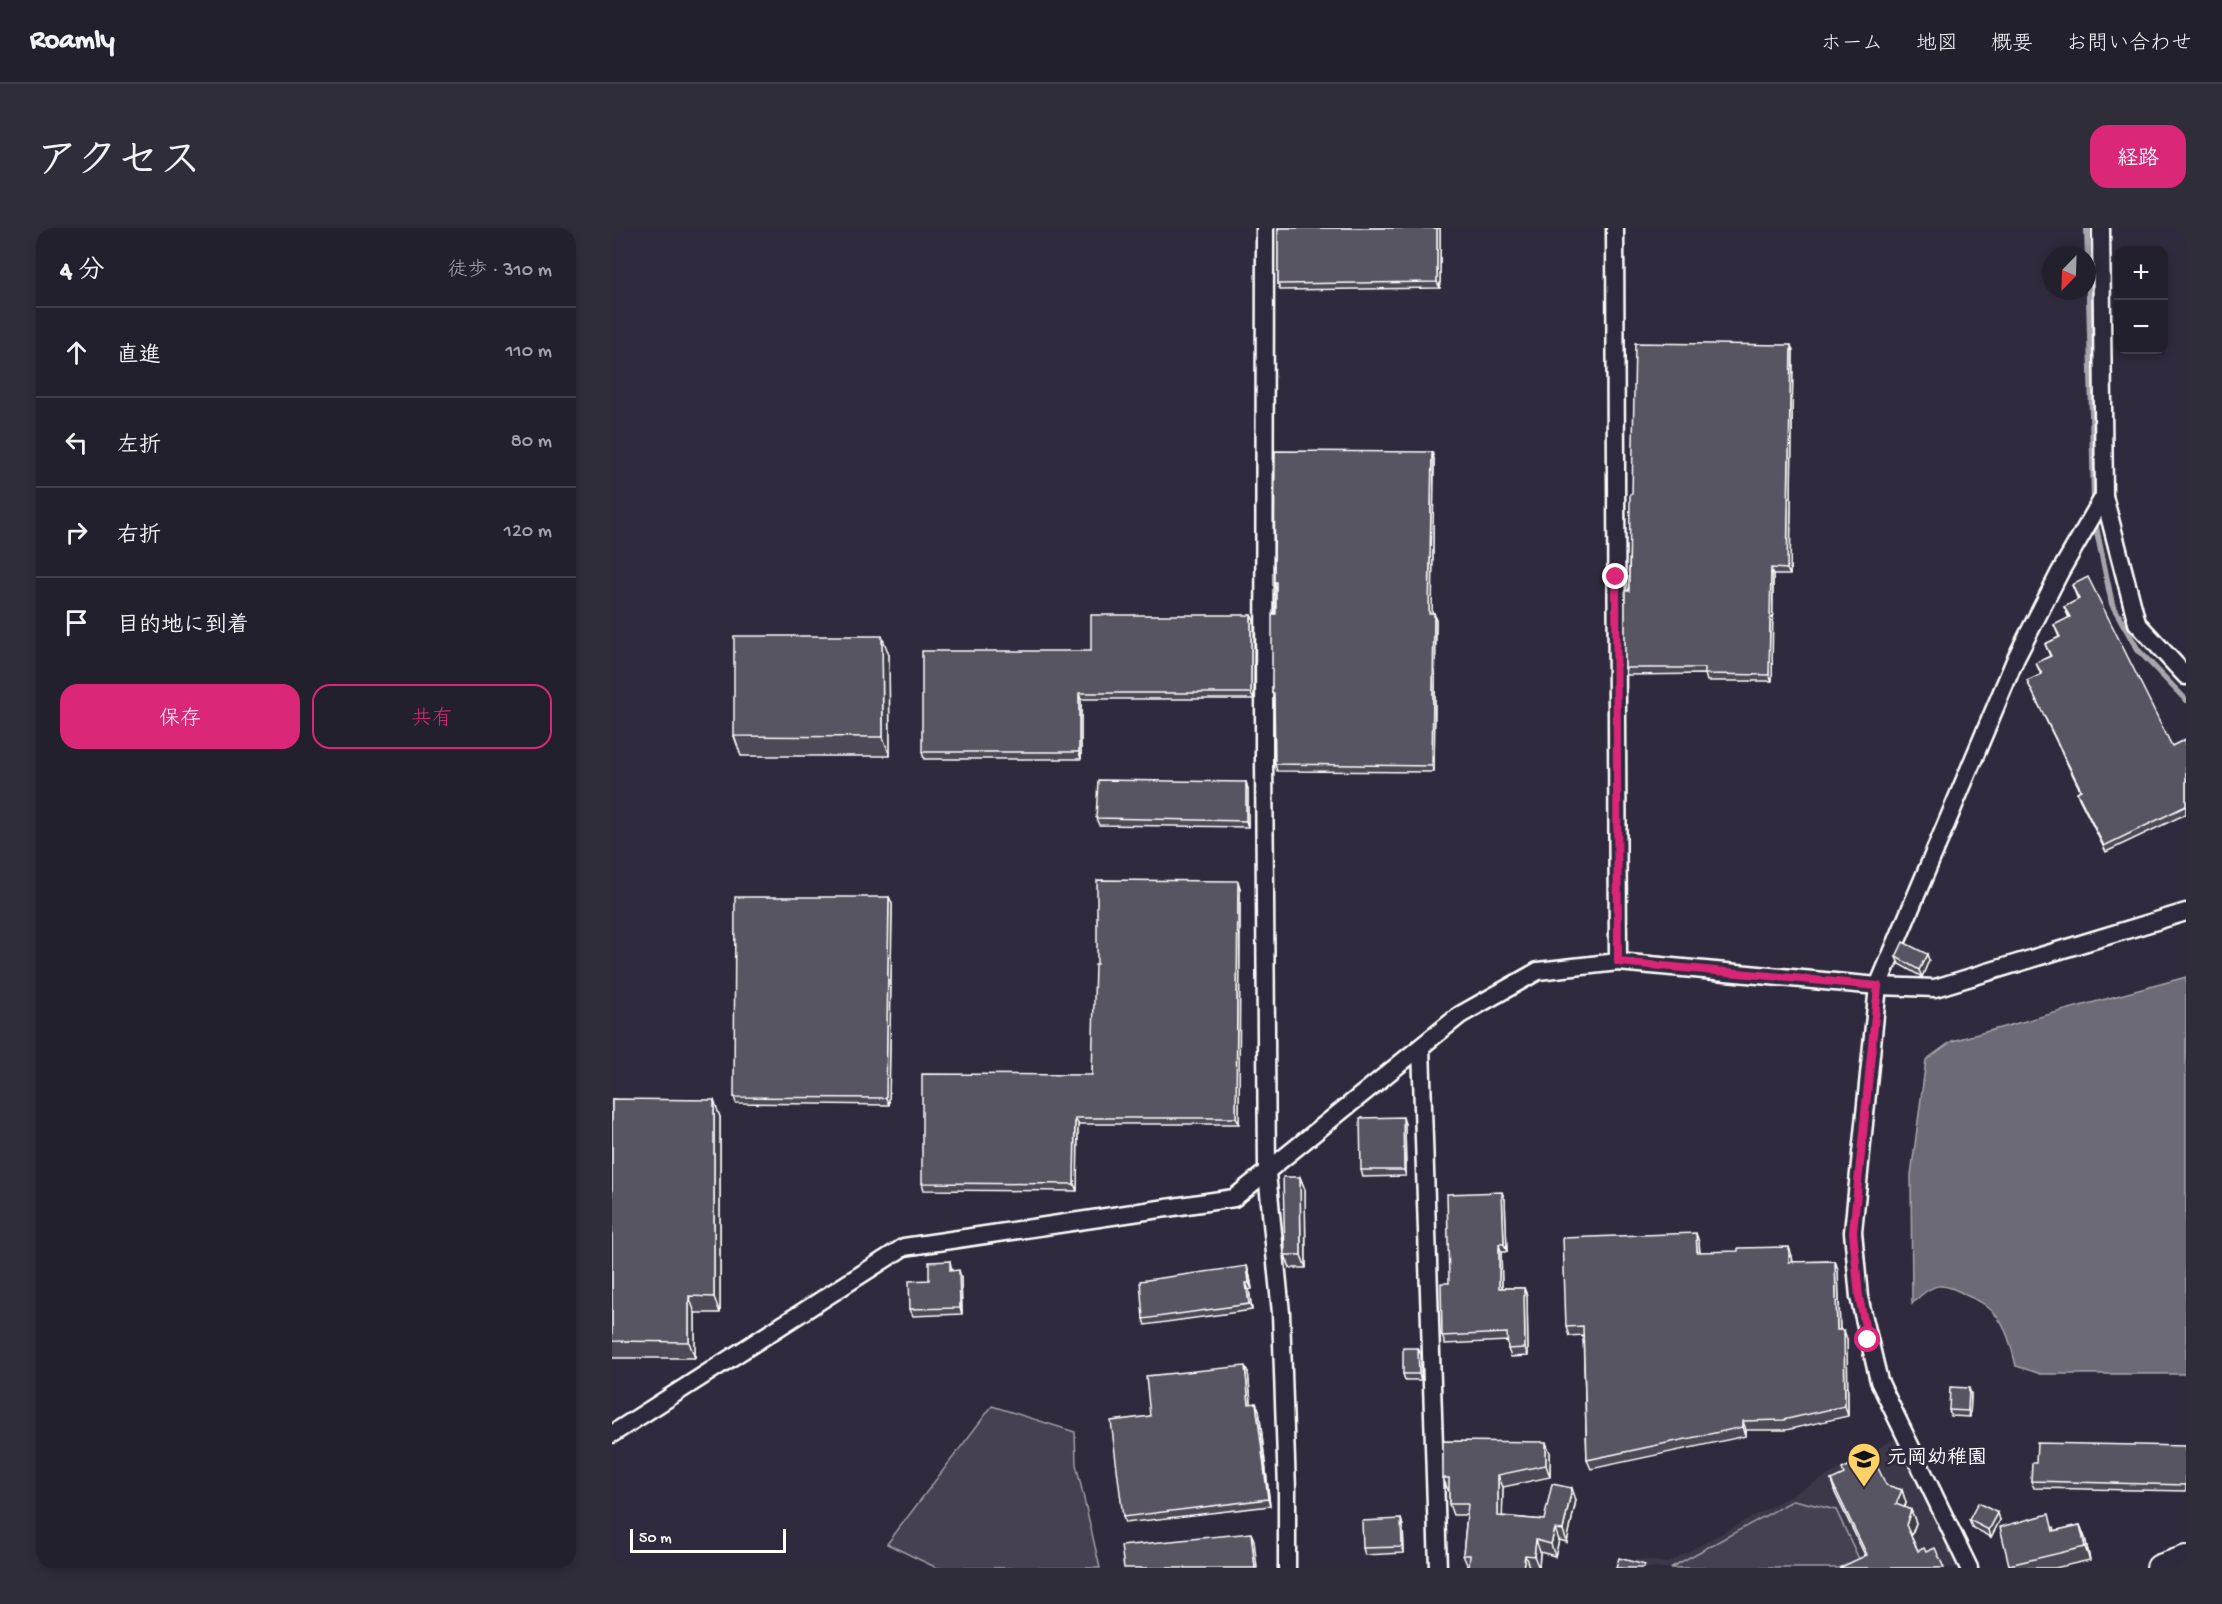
<!DOCTYPE html>
<html lang="ja">
<meta charset="utf-8">
<style>
:root{--surface:#23202e;--page:#2f2d3a;--text:#f1f3f6;--muted:#a3a3aa;--line:#403e4a;--accent:#db2777}
body{margin:0;font-family:"Gochi Hand","Klee One",sans-serif;background:var(--page);color:var(--text)}
.controls{position:absolute;right:18px;top:18px;display:grid;overflow:hidden;border-radius:12px;box-shadow:0 3px 9px #0003}
.controls button{width:54px;height:54px;display:grid;place-items:center;padding:0;border:0;border-bottom:2px solid var(--line);background:var(--surface);color:var(--text);font:30px sans-serif}
.compass{position:absolute;left:1430px;top:18px;width:54px;height:54px;border-radius:50%;background:var(--surface);box-shadow:0 3px 9px #0003;rotate:203deg}
.scale{position:absolute;left:18px;bottom:15px;width:156px;box-sizing:border-box;padding-left:6px;border:3px solid #fff;border-top:0;font-size:16px;line-height:21px;white-space:nowrap;color:#fff;-webkit-text-stroke:4px #2f2a3d;paint-order:stroke}
.stop{position:absolute;width:18px;height:18px;margin:-14px;border:4px solid #db2777;border-radius:50%;background:#fff}
.stop.end{background:#db2777;border-color:#fff;box-shadow:0 2px 6px #0008}
.list{margin:0;padding:0;list-style:none}
h2{display:flex;justify-content:space-between;align-items:center;height:78px;margin:0;padding:0 24px;font-size:26px}
h2 small{font-size:20px;font-weight:400;color:var(--muted)}
.list li{display:grid;grid-template-columns:39px 1fr auto;gap:18px;align-items:center;box-sizing:border-box;height:90px;padding:0 24px;border-top:2px solid var(--line)}
.list b{display:block;font-size:22px;white-space:nowrap}
.list em{font-size:20px;font-style:normal;color:var(--muted)}
.actions{display:flex;gap:12px;padding:18px 24px}
.actions a{flex:1;padding:14px 0;border:2px solid var(--accent);border-radius:18px;text-align:center;font-size:21px;color:var(--accent)}
.actions .main{background:var(--accent);color:#fff}
.icon{flex:none;width:33px;height:33px;fill:none;stroke:currentColor;stroke-width:2;stroke-linecap:round;stroke-linejoin:round}
.map{position:relative;flex:none;width:1574px;height:1340px;overflow:hidden;border-radius:18px}
header{display:flex;align-items:center;gap:36px;box-sizing:border-box;height:84px;padding:0 30px;background:var(--surface);border-bottom:2px solid var(--line)}
header strong{font-size:28px}
nav{display:flex;gap:33px;margin-inline-start:auto;font-size:21px}
.intro{display:flex;align-items:center;justify-content:space-between;box-sizing:border-box;height:144px;padding:0 36px}
h1{margin:0;font-size:42px}
.button{padding:15px 27px;border-radius:18px;background:var(--accent);color:#fff;font-size:21px;font-weight:700}
main{display:flex;gap:36px;padding:0 36px}
aside{flex:1;background:var(--surface);border-radius:18px;box-shadow:0 3px 9px #0003}
.map>svg:first-child{display:block}
.built{fill:#3c3749}
.green{fill:#464152;stroke:#a2a0a8;stroke-width:1.5}
.water{fill:#6d6a77;stroke:#a7a6ad;stroke-width:1.5}
.lines{fill:none;stroke-linecap:round;stroke-linejoin:round}
.stream{stroke:#a7a6ad;stroke-width:6}
.minor-casing{stroke:#fff;stroke-width:21}
.primary-casing{stroke:#fff;stroke-width:30}
.minor{stroke:#2f2a3d;stroke-width:16}
.primary{stroke:#2f2a3d;stroke-width:26}
.wall{fill:#4d4956;stroke:#fff;stroke-width:1.5}
.shaded-wall{fill:#3e3c46;stroke:#fff;stroke-width:1.5}
.building{fill:#595564;stroke:#fff;stroke-width:1.5}
.route{stroke:#db2777;stroke-width:8}
.labels{text-anchor:middle;dominant-baseline:central;stroke-width:6;stroke-linejoin:round;paint-order:stroke}
.poi-label{font-size:20px;font-weight:bold;fill:#fff;stroke:#2f2a3d;text-anchor:start}
</style>
<header>
<strong>Roamly</strong>
<nav><a>ホーム</a><a>地図</a><a>概要</a><a>お問い合わせ</a></nav>
</header>
<div class="intro"><h1>アクセス</h1><a class="button">経路</a></div>
<main>
<aside>
<h2>4 分<small>徒歩 · 310 m</small></h2>
<ul class="list">
<li><svg class="icon" aria-label="ahead" viewBox="0 0 24 24"><path d="M12 20V5M6 11l6-6 6 6"/></svg><div><b>直進</b></div><em>110 m</em></li>
<li><svg class="icon" aria-label="left" viewBox="0 0 24 24"><path d="M17 20v-9H6M10 6l-5 5 5 5"/></svg><div><b>左折</b></div><em>80 m</em></li>
<li><svg class="icon" aria-label="right" viewBox="0 0 24 24"><path d="M7 20v-9h11M14 6l5 5-5 5"/></svg><div><b>右折</b></div><em>120 m</em></li>
<li><svg class="icon" aria-label="arrive" viewBox="0 0 24 24"><path d="M6 21V4h12l-3 4 3 4H6"/></svg><div><b>目的地に到着</b></div></li>
</ul>
<div class="actions"><a class="main">保存</a><a>共有</a></div>
</aside>
<div class="map">
<svg width="1574" height="1340" viewBox="0 0 1574 1340">
<rect width="100%" height="100%" fill="#2f2a3d"/>
<filter id="ink" filterUnits="userSpaceOnUse"><feTurbulence type="fractalNoise" baseFrequency=".0167" numOctaves="2"/><feDisplacementMap in="SourceGraphic" scale="12" xChannelSelector="R" yChannelSelector="G"/><feConvolveMatrix kernelMatrix="1 2 1 2 8 2 1 2 1" color-interpolation-filters="sRGB"/></filter>
<g filter="url(#ink)">
<polygon class="built" points="1283,1211 1321,1282 1346,1340 1015,1340 1023,1331 1055,1335"/>
<g class="green">
<polygon points="380,1178 463,1204 464,1236 488,1340 325,1340 275,1316"/>
<polygon points="1182,1272 1224,1282 1248,1333 1234,1340 1058,1340"/>
</g>
<path class="water" d="M1574 749V1146H1429L1404 1138C1399 1116 1393 1091 1373 1077 1368 1073 1362 1071 1356 1068 1330 1053 1321 1054 1300 1076L1299 947 1314 832 1340 813Z"/>
<g class="lines">
<g class="stream">
<path d="M1475 0C1478 92 1480 183 1482 275"/>
<polyline points="1483,294 1500,376 1526,422 1574,472"/>
</g>
<g class="minor-casing">
<g id="minor">
<polyline points="653,0 652,530 655,945 669,1085 675,1262 675,1340"/>
<polyline points="1003,0 1006,734"/>
<polyline points="1489,0 1492,268 1525,395 1574,448"/>
<polyline points="809,819 826,1340"/>
<polyline points="0,1206 292,1019 622,970 848,787 926,743 1006,734 1266,758 1323,760 1574,684"/>
<polyline points="1357,1340 1267,1153 1247,1069 1241,1004 1266,758 1404,430 1448,344 1492,268"/>
</g>
</g>
<g class="primary-casing">
<polyline id="primary" points="1548,1340 1574,1331"/>
</g>
<use href="#minor" class="minor"/>
<use href="#primary" class="primary"/>
</g>
<g class="wall">
<polygon points="666,0 828,0 828,60 668,62 666,56"/>
<polygon points="1181,123 1178,347 1161,347 1160,453 1095,453 1093,446 1015,447 1013,440 1020,266"/>
<polygon points="820,224 822,231 820,385 822,385 824,392 822,544 665,543 663,536 662,470 660,465 664,361 662,354"/>
<polygon points="1460,357 1560,518 1574,511 1574,586 1494,624 1467,570 1465,564 1468,562 1415,453 1429,447 1424,435 1438,428 1433,416 1447,409 1442,397 1457,390 1452,379 1466,372"/>
<polygon points="639,387 642,393 642,471 469,471 469,531 312,531 310,524 479,423"/>
<polygon points="277,427 278,528 129,528 122,508"/>
<polygon points="634,554 636,561 636,599 487,597 484,590"/>
<polygon points="628,660 627,896 466,896 465,963 312,962 310,955 480,847 485,736"/>
<polygon points="277,669 280,676 277,877 124,875 122,869"/>
<polygon points="1284,729 1317,732 1310,749 1287,736"/>
<polygon points="0,871 108,889 108,1085 83,1085 83,1130 0,1130"/>
<polygon points="793,896 794,948 751,949 749,942"/>
<polygon points="688,949 693,962 694,1040 678,1040 673,1027"/>
<polygon points="893,972 895,1024 889,1024 890,1060 912,1060 915,1068 916,1128 899,1129 896,1121 896,1113 833,1116 830,1108 837,1055"/>
<polygon points="1087,1014 1088,1024 1180,1028 1181,1034 1223,1033 1226,1042 1228,1102 1235,1111 1236,1188 1174,1202 1134,1202 1134,1208 979,1241 975,1232 971,1107 957,1108 954,1099"/>
<polygon points="338,1033 340,1043 349,1049 350,1086 301,1088 298,1081 317,1052"/>
<polygon points="635,1038 637,1044 640,1061 637,1062 640,1082 533,1097 531,1091"/>
<polygon points="809,1127 809,1152 793,1152 791,1146"/>
<polygon points="636,1144 639,1176 644,1175 647,1182 658,1278 513,1295 511,1289 538,1188"/>
<polygon points="1359,1166 1358,1189 1339,1188 1337,1182"/>
<polygon points="1574,1218 1574,1263 1422,1260 1419,1253 1424,1235"/>
<polygon points="938,1225 938,1249 891,1259 890,1288 932,1292 964,1272 955,1314 947,1312 943,1328 928,1324 927,1340 856,1339 851,1327 855,1287 841,1287 837,1276 837,1262 836,1262 831,1250"/>
<polygon points="1219,1252 1274,1257 1290,1262 1294,1275 1293,1280 1299,1282 1304,1295 1299,1309 1306,1323 1314,1324 1253,1327 1223,1265"/>
<polygon points="789,1291 791,1298 792,1325 753,1327 751,1320"/>
<polygon points="1357,1292 1388,1292 1379,1309 1360,1299"/>
<polygon points="1468,1297 1473,1310 1478,1332 1443,1340 1398,1340 1397,1337 1442,1299 1443,1303"/>
</g>
<g class="shaded-wall">
<polygon points="825,0 828,0 828,60 825,54"/>
<polygon points="1179,117 1181,123 1178,347 1175,341"/>
<polygon points="820,224 822,231 820,392 817,385"/>
<polygon points="1159,340 1161,347 1160,453 1157,447"/>
<polygon points="822,385 824,392 822,544 820,538"/>
<polygon points="639,387 642,393 642,471 639,465"/>
<polygon points="270,408 277,427 278,528 271,509"/>
<polygon points="467,465 469,471 469,531 467,524"/>
<polygon points="634,554 636,561 636,599 634,593"/>
<polygon points="626,653 628,660 627,896 624,890"/>
<polygon points="277,669 280,676 277,877 274,870"/>
<polygon points="1315,726 1317,732 1310,749 1307,742"/>
<polygon points="102,872 108,889 108,1085 102,1069"/>
<polygon points="791,889 793,896 794,948 792,942"/>
<polygon points="463,890 466,896 465,963 462,956"/>
<polygon points="688,949 693,962 694,1040 689,1027"/>
<polygon points="890,964 893,972 895,1024 892,1016"/>
<polygon points="1084,1005 1087,1014 1088,1033 1085,1024"/>
<polygon points="887,1016 889,1024 890,1068 887,1060"/>
<polygon points="1177,1019 1180,1028 1181,1043 1177,1034"/>
<polygon points="1223,1033 1226,1042 1228,1111 1225,1102"/>
<polygon points="635,1038 637,1044 640,1061 637,1055"/>
<polygon points="347,1042 349,1049 350,1086 348,1080"/>
<polygon points="634,1055 637,1062 640,1082 637,1076"/>
<polygon points="912,1060 915,1068 916,1128 913,1120"/>
<polygon points="77,1068 83,1085 83,1130 77,1114"/>
<polygon points="1232,1102 1235,1111 1236,1188 1233,1178"/>
<polygon points="806,1120 809,1127 809,1152 807,1146"/>
<polygon points="633,1138 636,1144 640,1183 637,1176"/>
<polygon points="1357,1160 1359,1166 1358,1189 1356,1183"/>
<polygon points="644,1175 647,1182 658,1278 656,1271"/>
<polygon points="1131,1193 1134,1202 1134,1208 1131,1199"/>
<polygon points="934,1214 938,1225 938,1249 934,1237"/>
<polygon points="886,1247 891,1259 890,1300 886,1288"/>
<polygon points="960,1260 964,1272 955,1314 951,1302"/>
<polygon points="1290,1262 1294,1275 1288,1289 1284,1276"/>
<polygon points="1299,1282 1304,1295 1298,1310 1294,1297"/>
<polygon points="1386,1285 1388,1292 1379,1309 1377,1302"/>
<polygon points="789,1291 791,1298 792,1325 790,1319"/>
<polygon points="1468,1297 1473,1310 1478,1332 1473,1319"/>
<polygon points="943,1301 947,1312 943,1328 939,1316"/>
<polygon points="639,1305 642,1312 645,1340 643,1340"/>
<polygon points="924,1312 928,1324 927,1340 922,1328"/>
<polygon points="913,1327 917,1339 917,1340 911,1340"/>
</g>
<g class="building">
<polygon points="666,0 825,0 825,54 666,56"/>
<polygon points="1023,115 1179,117 1175,341 1159,340 1157,447 1093,446 1093,440 1013,440 1013,363 1017,363 1018,266 1020,266"/>
<polygon points="663,223 820,224 817,385 822,385 820,538 663,536 662,465 660,465 660,386 664,386 664,354 662,354"/>
<polygon points="1476,349 1560,518 1574,511 1574,578 1492,618 1465,564 1469,562 1415,453 1430,446 1424,435 1439,428 1433,416 1448,409 1442,397 1458,389 1452,379 1467,371 1460,357"/>
<polygon points="479,387 639,387 639,465 467,465 467,524 310,524 310,423 479,423"/>
<polygon points="122,408 270,408 271,509 122,508"/>
<polygon points="486,552 634,554 634,593 484,590"/>
<polygon points="485,652 626,653 624,890 463,890 462,956 310,955 310,846 480,847 483,736 485,736"/>
<polygon points="123,669 277,669 274,870 122,869"/>
<polygon points="1291,714 1315,726 1307,742 1284,729"/>
<polygon points="0,871 102,872 102,1069 77,1068 77,1114 0,1113"/>
<polygon points="791,889 792,942 749,942 748,890"/>
<polygon points="671,949 688,949 689,1027 673,1027"/>
<polygon points="890,964 892,1016 887,1016 887,1060 912,1060 913,1120 896,1121 895,1105 830,1108 829,1055 837,1055 835,966"/>
<polygon points="1084,1005 1085,1024 1126,1023 1126,1020 1177,1019 1177,1034 1223,1033 1225,1102 1232,1102 1233,1178 1171,1192 1131,1193 1131,1199 975,1232 971,1098 954,1099 951,1010"/>
<polygon points="338,1033 338,1043 347,1042 348,1080 298,1081 297,1053 317,1052 317,1034"/>
<polygon points="635,1038 637,1055 634,1055 637,1076 531,1091 528,1053"/>
<polygon points="791,1120 806,1120 807,1146 791,1146"/>
<polygon points="633,1138 637,1176 644,1175 656,1271 511,1289 499,1193 538,1188 534,1148"/>
<polygon points="1338,1159 1357,1160 1356,1183 1337,1182"/>
<polygon points="831,1213 934,1214 934,1237 886,1247 886,1288 932,1292 940,1256 960,1260 951,1302 943,1301 939,1316 924,1312 922,1328 913,1327 911,1340 857,1340 858,1327 851,1327 856,1276 837,1276 837,1250 831,1250"/>
<polygon points="1425,1215 1574,1218 1574,1257 1419,1253 1420,1235 1424,1235"/>
<polygon points="1260,1227 1274,1257 1290,1262 1284,1276 1299,1282 1294,1297 1306,1323 1312,1320 1314,1324 1323,1320 1332,1340 1227,1340 1255,1327 1219,1252 1232,1246 1230,1241"/>
<polygon points="1366,1275 1386,1285 1377,1302 1357,1292"/>
<polygon points="1437,1286 1441,1303 1468,1297 1473,1319 1397,1337 1388,1299"/>
<polygon points="789,1291 790,1319 751,1320 750,1293"/>
<polygon points="639,1305 643,1340 512,1340 509,1318"/>
<polygon points="1007,1330 1033,1337 1032,1340 1004,1340"/>
</g>
</g>
<g class="lines" filter="url(#ink)">
<polyline class="route" points="1004,349 1006,734 1266,758 1241,1004 1247,1069 1256,1112"/>
</g>
<defs>
<g id="school-pin" transform="scale(1.725)"><path d="M0 17L-7.5 6A9.5 9.5 0 1 1 7.5 6Z" fill="#ffd166" stroke="#2f2a3d"/><path d="M0-5L7-2L0 1L-7-2ZM-4 1L0 2.5L4 1V4Q0 6-4 4Z" fill="#111"/></g>
</defs>
<g fill-rule="evenodd">
<use href="#school-pin" x="1252" y="1231"/>
</g>
<g class="labels">
<g class="poi-label">
<text x="1275" y="1231">元岡幼稚園</text>
</g>
</g>
</svg>
<div class="controls">
<button>+</button>
<button>−</button>
</div>
<svg class="compass" viewBox="-18 -18 36 36"><path d="M0-13l5 13h-10z" fill="#e53935"/><path d="M0 13l5-13h-10z" fill="#a3a3aa"/></svg>
<div class="scale">50 m</div>
<div class="stop" style="left:1256px;top:1112px"></div>
<div class="stop end" style="left:1004px;top:349px"></div>
</div>
</main>
